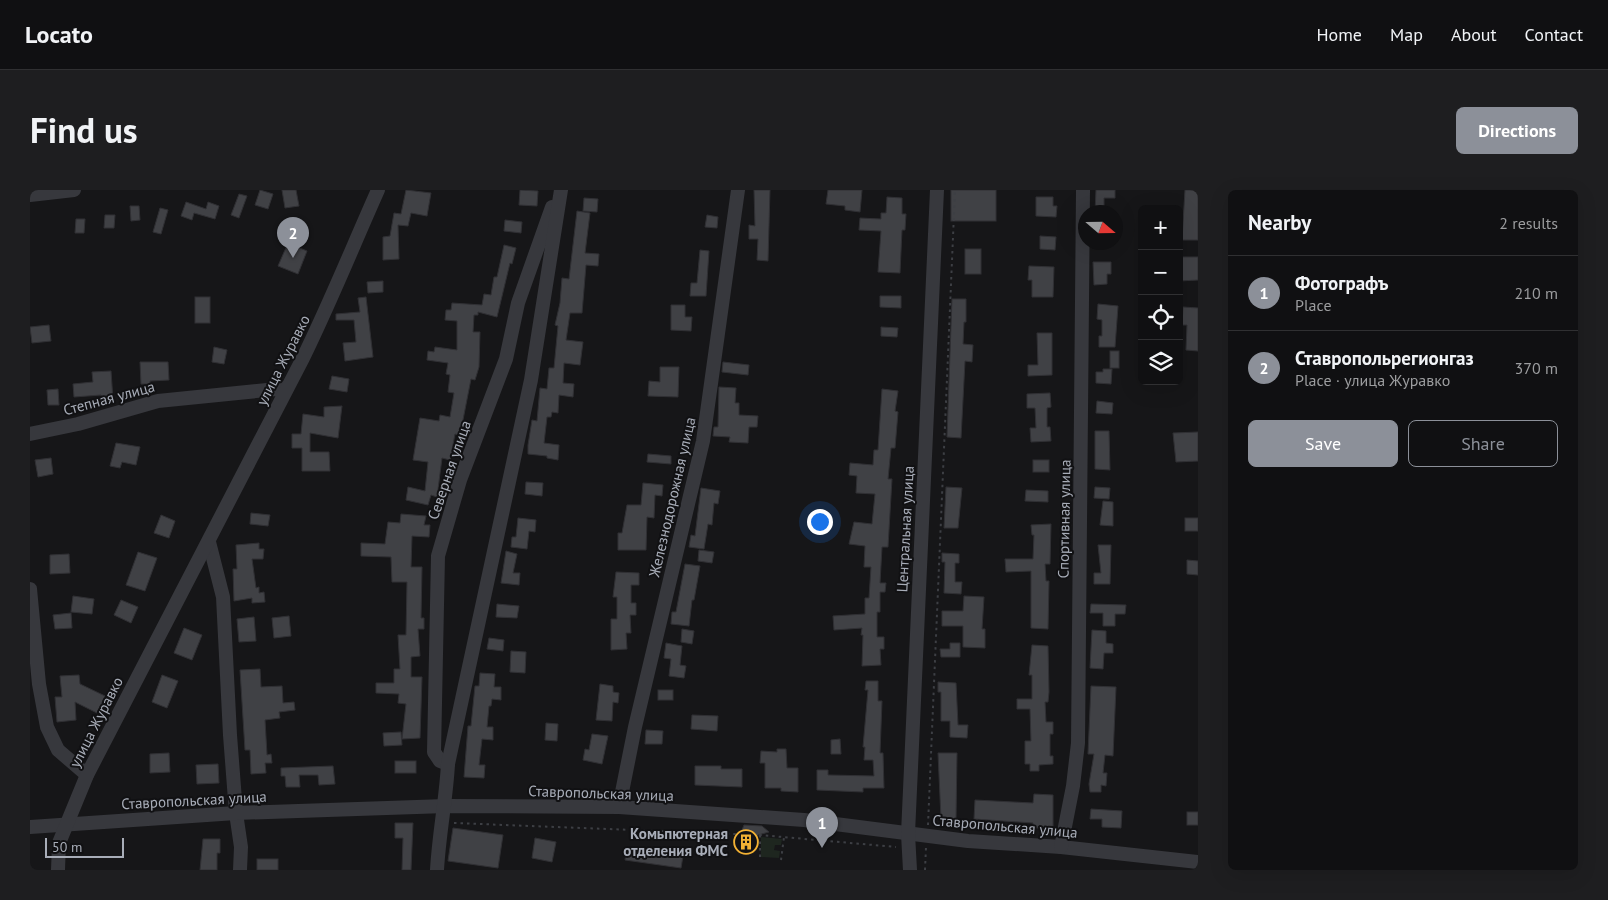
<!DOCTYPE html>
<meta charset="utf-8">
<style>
:root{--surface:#101012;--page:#1e1e20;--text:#f1f3f6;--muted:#9c9d9f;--line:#303032;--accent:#8c9099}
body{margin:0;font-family:"PT Sans",sans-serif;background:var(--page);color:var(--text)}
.controls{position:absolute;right:15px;top:15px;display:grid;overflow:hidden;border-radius:8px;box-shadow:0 5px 20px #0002}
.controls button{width:45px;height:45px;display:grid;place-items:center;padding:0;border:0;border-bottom:1px solid var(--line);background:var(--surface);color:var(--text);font:25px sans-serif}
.compass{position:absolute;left:1048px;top:15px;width:45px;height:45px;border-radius:50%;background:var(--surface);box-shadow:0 5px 20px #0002;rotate:110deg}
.scale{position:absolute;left:15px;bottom:12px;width:79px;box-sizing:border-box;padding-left:5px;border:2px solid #a8adb8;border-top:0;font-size:14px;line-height:18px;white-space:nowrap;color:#a8adb8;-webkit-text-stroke:4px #111113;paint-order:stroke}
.you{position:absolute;left:789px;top:331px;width:18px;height:18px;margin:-12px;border:4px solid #fff;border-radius:50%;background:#1a73e8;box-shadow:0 0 0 8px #1a73e833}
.badge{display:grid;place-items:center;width:32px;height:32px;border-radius:50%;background:var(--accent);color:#fff;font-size:16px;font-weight:700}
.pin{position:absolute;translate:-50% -41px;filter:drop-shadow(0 1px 2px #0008)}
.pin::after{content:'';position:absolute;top:26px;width:18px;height:15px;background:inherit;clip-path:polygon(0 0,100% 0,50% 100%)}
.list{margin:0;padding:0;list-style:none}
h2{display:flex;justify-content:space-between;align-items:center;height:65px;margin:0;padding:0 20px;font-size:21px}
h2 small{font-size:16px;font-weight:400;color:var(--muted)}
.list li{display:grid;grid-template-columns:32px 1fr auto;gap:15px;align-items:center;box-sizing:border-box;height:75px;padding:0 20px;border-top:1px solid var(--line)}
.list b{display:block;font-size:19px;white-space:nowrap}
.list p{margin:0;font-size:16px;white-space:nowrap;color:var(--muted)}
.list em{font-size:16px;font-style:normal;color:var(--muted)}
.actions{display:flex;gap:10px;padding:15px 20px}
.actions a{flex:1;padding:11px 0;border:1px solid var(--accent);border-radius:8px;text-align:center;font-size:18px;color:var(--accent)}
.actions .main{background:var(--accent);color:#fff}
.icon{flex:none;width:28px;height:28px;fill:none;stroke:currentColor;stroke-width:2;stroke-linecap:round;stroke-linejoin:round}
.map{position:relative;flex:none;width:1168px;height:680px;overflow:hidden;border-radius:8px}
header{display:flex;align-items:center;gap:30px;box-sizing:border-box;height:70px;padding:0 25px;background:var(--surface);border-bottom:1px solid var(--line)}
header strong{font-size:24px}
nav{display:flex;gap:28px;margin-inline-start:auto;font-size:18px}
.intro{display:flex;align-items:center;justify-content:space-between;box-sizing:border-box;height:120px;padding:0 30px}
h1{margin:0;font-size:35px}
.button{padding:12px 22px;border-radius:8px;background:var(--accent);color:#fff;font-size:18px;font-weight:700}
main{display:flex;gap:30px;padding:0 30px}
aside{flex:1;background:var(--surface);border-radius:8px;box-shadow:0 5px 20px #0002}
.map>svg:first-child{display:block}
.green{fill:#1e261f}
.building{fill:#404145;stroke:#303034}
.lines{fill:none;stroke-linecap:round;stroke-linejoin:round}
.path{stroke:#3d3f44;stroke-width:2;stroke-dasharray:2.5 4;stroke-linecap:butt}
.minor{stroke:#37383d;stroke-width:14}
.labels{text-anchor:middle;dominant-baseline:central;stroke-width:4;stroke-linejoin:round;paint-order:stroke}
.street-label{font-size:15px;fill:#a8adb8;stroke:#111113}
.poi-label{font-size:15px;font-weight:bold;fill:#a8adb8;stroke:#111113;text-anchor:end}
</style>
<header>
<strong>Locato</strong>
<nav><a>Home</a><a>Map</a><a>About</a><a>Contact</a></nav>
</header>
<div class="intro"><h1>Find us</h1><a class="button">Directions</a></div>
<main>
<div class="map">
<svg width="1168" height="680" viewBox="0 0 1168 680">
<rect width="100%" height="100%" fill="#161618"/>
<polygon class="green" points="731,647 752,649 751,655 745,655 744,660 750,661 749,668 731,667"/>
<g class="building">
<polygon points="230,0 243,4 238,19 225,15"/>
<polygon points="252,0 266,0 269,16 255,18"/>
<polygon points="376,0 401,3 397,26 381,23 378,36 368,35 369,69 353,70 353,47 360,46 364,23 371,24"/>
<polygon points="490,0 508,1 507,16 489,15"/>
<polygon points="724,0 740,0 738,71 727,70 728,49 719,49 719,35 725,36"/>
<polygon points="798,0 832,0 830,22 815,20 815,16 796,14"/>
<rect x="921" y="0" width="45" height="31"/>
<polygon points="1066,0 1085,0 1085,8 1074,8 1074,22 1065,22"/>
<polygon points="1155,0 1168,0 1168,50 1152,50"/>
<polygon points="209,4 217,6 209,28 201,25"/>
<polygon points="857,7 872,8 872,24 876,24 875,40 872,40 870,83 848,82 851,41 829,40 830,28 851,29 851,23 856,23"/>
<polygon points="1006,7 1023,7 1023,16 1027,16 1026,27 1006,26"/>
<polygon points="554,8 568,9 567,22 553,21"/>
<polygon points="156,12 176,19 178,12 189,16 185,29 164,23 162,30 151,26"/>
<polygon points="100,16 109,16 110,30 101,31"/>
<polygon points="130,18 138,20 131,44 123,42"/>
<polygon points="547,21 560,23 555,63 569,64 568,76 556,75 552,123 540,123 536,150 553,152 550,175 534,173 533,193 544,194 543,207 529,205 528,223 522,222 521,227 517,227 514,253 529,255 528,270 517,268 517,266 498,264 498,255 502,230 507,231 510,198 517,199 519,178 524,178 528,136 525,135 530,113 532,88 539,89"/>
<polygon points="75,25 85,25 84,38 74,38"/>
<polygon points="677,25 688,27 687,38 675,37"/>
<polygon points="46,29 55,29 54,43 45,43"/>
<polygon points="475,30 492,32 491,43 474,41"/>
<polygon points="1010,46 1026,47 1025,60 1010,59"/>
<polygon points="258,53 277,61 268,84 248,76"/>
<polygon points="474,55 486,58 482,74 480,73 467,127 448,122 448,125 444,125 443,142 450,142 449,177 445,190 441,189 430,245 425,244 420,270 412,268 407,307 401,305 398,315 376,310 378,297 395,301 398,272 383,270 390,228 409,231 410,225 420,227 424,203 418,202 420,185 416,184 418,173 397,170 398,161 404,162 405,157 427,160 427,131 415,130 416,120 421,120 422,113 452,115 454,104 461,105 464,87 467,87"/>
<rect x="935" y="59" width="16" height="25"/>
<polygon points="670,60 679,61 676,106 660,106 661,93 667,93"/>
<polygon points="1149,67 1168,67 1168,90 1149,91"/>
<polygon points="1063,72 1081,72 1081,84 1077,84 1077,94 1064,95"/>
<polygon points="999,76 1024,77 1023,107 1002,107 1002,90 998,90"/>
<polygon points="353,91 353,102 338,103 337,92"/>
<polygon points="850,106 871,106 871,118 850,117"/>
<rect x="165" y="107" width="15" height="26"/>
<polygon points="336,107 343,167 315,171 313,153 326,152 324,130 306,130 306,124 330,122 328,108"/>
<polygon points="922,109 936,109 936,132 934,132 933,154 943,155 942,172 935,171 931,248 917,247"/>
<polygon points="1068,114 1088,116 1085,157 1069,157 1069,146 1072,146 1072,130 1067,129"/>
<polygon points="641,115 655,115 655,127 662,127 661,141 641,140"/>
<polygon points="1153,117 1168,118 1168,161 1156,160 1157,135 1152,135"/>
<polygon points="19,135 21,151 2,153 0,137"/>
<polygon points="851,137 868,138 867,147 851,146"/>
<polygon points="1007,143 1022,143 1022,185 998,186 998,175 1008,175"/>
<polygon points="184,157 197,160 194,174 182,172"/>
<rect x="1080" y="161" width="9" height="17"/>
<polygon points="110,172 138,172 139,190 120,191 120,194 111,194"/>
<polygon points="693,172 719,175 718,185 692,182"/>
<polygon points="630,177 649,177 648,207 618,206 619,191 630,192"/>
<polygon points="1073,179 1082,179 1081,194 1066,193 1066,182 1073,182"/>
<polygon points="81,181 83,210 72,211 71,205 44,207 43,194 63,192 62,182"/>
<polygon points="302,186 319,189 317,202 299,199"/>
<polygon points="689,197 706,198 705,213 709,213 709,225 728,226 727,237 719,237 718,253 699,252 700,247 683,246 684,237 688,237"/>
<polygon points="28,199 29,215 18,215 17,200"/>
<polygon points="852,199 868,201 865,221 868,222 865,258 861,258 858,289 862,289 858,357 852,357 850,393 856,393 855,402 850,402 850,422 847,422 847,447 854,447 854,459 850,459 851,475 832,476 833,445 831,445 832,438 804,440 803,426 835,424 835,408 839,408 841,377 834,377 835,356 819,354 824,332 842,334 845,304 826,303 827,286 819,285 820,273 843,275 844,260 848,260"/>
<polygon points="1020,203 1021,217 1017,218 1017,237 1020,237 1021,251 1001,252 1000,238 1006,238 1005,218 997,218 997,204"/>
<polygon points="1067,211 1083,213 1082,224 1066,223"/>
<polygon points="312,216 308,248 280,243 280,262 299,262 300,281 272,281 272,258 262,258 262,244 271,244 273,224 294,227 294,217"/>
<polygon points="1065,241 1079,241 1080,280 1065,279"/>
<polygon points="1168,242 1168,271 1146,272 1143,243"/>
<polygon points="86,253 110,257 106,275 92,272 90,278 80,276"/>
<polygon points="618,264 641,266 641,274 617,272"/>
<polygon points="21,268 23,284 8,287 5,270"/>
<rect x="1003" y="270" width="16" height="12"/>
<polygon points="496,292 513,293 512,306 495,304"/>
<polygon points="613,293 633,295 632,306 625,305 624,328 617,327 616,360 588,360 588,343 592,343 597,315 611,315"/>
<polygon points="916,297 932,298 928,338 914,338"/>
<polygon points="1065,297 1080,298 1079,309 1064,308"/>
<polygon points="671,298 690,301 688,314 684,313 682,335 678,334 674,359 659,357 661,345 665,346"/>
<polygon points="996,300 1018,301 1018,312 995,311"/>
<polygon points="1073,311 1083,312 1083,336 1070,335"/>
<polygon points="221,323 240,325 238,336 220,334"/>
<polygon points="371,324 396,326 394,335 400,335 399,347 382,346 381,377 392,377 391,428 394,428 394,439 388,439 390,466 381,467 381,487 392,487 390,548 372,549 376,514 368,513 369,504 346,503 346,493 364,493 364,479 370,479 368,445 376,445 377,392 362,392 361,367 331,366 331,353 355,354 358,332 370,333"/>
<polygon points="131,325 145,331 139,348 124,343"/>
<polygon points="488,328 506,330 505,342 499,341 497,359 481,357 482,347 486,347"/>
<rect x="1155" y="328" width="13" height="13"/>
<polygon points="1021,334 1020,374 1015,374 1016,391 1019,391 1018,439 1001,438 1001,381 976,382 975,369 1003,369 1004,345 1002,345 1001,335"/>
<polygon points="229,353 229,359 234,359 233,369 222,369 226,398 229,397 229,403 234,402 235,412 222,413 222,408 204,411 203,379 207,379 206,355"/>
<polygon points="1068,355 1081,355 1080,394 1064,394 1064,383 1071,383"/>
<polygon points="669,360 684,362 682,373 668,371"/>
<polygon points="476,361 487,364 483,383 490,383 489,395 471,393"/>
<polygon points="108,362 127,368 115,401 96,395"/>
<polygon points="912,363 929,364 929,373 925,373 925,392 932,392 931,404 914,403 915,372 912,372"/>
<polygon points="39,364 40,383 20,384 20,365"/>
<polygon points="1157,370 1168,371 1168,385 1157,384"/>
<polygon points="655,374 670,376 664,410 662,410 659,436 641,434 642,422 646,422"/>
<polygon points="586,382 609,383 609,395 601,395 601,413 606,413 606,425 600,425 601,443 596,443 597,459 581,460 581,429 587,429 587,407 583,407"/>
<polygon points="43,406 64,409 62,424 41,422"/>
<polygon points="934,406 954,407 952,439 955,439 955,458 933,457 933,436 912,436 912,421 933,421"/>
<polygon points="91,410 108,417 101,433 84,425"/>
<polygon points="467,414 489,416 487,428 466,427"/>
<polygon points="1061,414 1096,415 1095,424 1085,424 1085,436 1073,436 1073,423 1060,423"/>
<polygon points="41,423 42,438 25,439 23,425"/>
<polygon points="259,426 261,446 244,448 242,428"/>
<polygon points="224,427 226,451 209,452 207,429"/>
<polygon points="154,438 172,445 162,470 144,463"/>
<polygon points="652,439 664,441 662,454 651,452"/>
<polygon points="1062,440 1076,441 1076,453 1083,454 1083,463 1074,463 1073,479 1060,478"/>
<polygon points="459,448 474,450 473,461 457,459"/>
<polygon points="636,453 652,456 650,475 656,476 654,488 639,486 641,469 634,468"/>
<polygon points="920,453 930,453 930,467 911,467 910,459 920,459"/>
<polygon points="1002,455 1018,456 1019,502 1018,512 1015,512 1016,532 1023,532 1023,544 1020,544 1020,566 1023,566 1023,574 1009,575 1009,581 1000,581 1000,574 995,574 995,551 1001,551 1000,519 987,519 987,509 1002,509 1002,485 999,485"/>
<polygon points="481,461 496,462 495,483 480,482"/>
<polygon points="230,479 231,497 252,496 253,513 264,512 265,520 249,522 250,528 235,530 237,565 241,564 242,573 235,573 236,583 221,584 220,560 215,560 210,480"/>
<polygon points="450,483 465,484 464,497 471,497 471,510 462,509 461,516 459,516 457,537 463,537 463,550 452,549 449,575 455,575 454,588 434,587 438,536 441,536 445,496 449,496"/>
<polygon points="49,485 50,494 75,506 67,523 45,512 46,530 27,532 25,507 32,507 30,486"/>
<polygon points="132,485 148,491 137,518 122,512"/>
<polygon points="836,491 848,491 848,511 852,511 850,563 853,563 854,598 833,598 833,602 787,600 787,580 798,580 798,585 844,586 843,570 834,570 835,557 833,557 838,500 835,500"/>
<polygon points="908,492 926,493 928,535 938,535 937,548 920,547 920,531 911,531 911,502 908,502"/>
<polygon points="570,494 583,496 583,502 589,503 588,513 583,512 582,531 566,530"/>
<polygon points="1061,496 1086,497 1083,566 1075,565 1073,583 1077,583 1076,596 1071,595 1071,602 1060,602 1059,594 1064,564 1058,564"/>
<rect x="628" y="500" width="15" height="10"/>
<polygon points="662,525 688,526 687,541 661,539"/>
<polygon points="516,533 528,534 527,551 515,550"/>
<polygon points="616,540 633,541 632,554 615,554"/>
<polygon points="371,542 372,555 354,556 353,543"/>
<polygon points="562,544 578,546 572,574 553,570 555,559 559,560"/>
<polygon points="810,549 811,564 801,564 801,550"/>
<polygon points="747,559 756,559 757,578 768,578 768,602 751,601 751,598 735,598 735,573 730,573 731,561 747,562"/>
<polygon points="139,563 140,582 120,583 120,564"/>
<polygon points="908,563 927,563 926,629 911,629"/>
<rect x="365" y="571" width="21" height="12"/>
<polygon points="188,574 189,593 167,594 166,575"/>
<polygon points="303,576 305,594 289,595 288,585 269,585 270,597 256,597 255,586 251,586 251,578"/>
<polygon points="665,576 691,576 691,579 712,579 712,597 665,595"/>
<polygon points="1004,604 1023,605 1023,638 1003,638 1003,633 944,629 945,610 1003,613"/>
<polygon points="1061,619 1092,621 1091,638 1072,637 1072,629 1060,629"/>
<rect x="1157" y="622" width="11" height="13"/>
<polygon points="365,633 383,633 381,680 372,680 373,648 365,648"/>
<polygon points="714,635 732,636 739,642 728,645 726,660 706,658 706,645 710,645"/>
<polygon points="423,638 473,645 468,678 418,671"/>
<polygon points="505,648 526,652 522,672 502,668"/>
<polygon points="173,649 190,649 190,663 187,663 187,680 170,680"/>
<polygon points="597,658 653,666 651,678 595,670"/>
<rect x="227" y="669" width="21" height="11"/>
</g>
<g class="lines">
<g class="path">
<polyline points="424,633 730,645 866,657"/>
<polyline points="898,635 925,0"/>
<polyline points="730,645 730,670"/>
<polyline points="751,670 754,647"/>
<polyline points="895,680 896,657"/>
</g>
<g class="minor">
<polyline points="0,5 44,0"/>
<polyline points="0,244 48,234 128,211 257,198"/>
<polyline points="179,352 193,407 200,545 206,623 211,657 210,680"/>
<polyline points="0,399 9,494 17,537 28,560 57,585"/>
<polyline points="418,574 410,571 404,562 408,366 430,290 476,169 488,113 522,17"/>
<polyline points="589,617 605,537 673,251 708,0"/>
<polyline points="0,637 206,623 416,616 589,617 774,630 938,651 1031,657 1168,672"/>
<polyline points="1031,657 1043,596 1048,553 1053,0"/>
<path d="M28 680 29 653 57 585 273 168C300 113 323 56 348 0"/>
<path d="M407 680C409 644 416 610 418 574L501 190 531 0"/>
<polyline points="880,680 878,644 907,0"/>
</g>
</g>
<defs>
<g id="building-ring" transform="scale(1.25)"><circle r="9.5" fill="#111113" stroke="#f2b134" stroke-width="1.5"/><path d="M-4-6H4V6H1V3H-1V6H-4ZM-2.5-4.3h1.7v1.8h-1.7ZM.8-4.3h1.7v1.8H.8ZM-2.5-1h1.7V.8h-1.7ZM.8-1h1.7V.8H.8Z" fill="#f2b134"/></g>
</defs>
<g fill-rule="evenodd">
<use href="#building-ring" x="716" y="652"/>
</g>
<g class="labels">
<g class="street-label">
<text transform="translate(253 170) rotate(-63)">улица Журавко</text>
<text transform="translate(79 208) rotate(-15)">Степная улица</text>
<text transform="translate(419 280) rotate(-71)">Северная улица</text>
<text transform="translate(642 307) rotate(-77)">Железнодорожная улица</text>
<text transform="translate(1034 329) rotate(-89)">Спортивная улица</text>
<text transform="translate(875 339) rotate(-87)">Центральная улица</text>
<text transform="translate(66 532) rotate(-63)">улица Журавко</text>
<text transform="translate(571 603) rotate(2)">Ставропольская улица</text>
<text transform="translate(164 610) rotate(-3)">Ставропольская улица</text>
<text transform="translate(975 636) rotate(5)">Ставропольская улица</text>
</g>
<g class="poi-label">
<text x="698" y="643">Комьпютерная<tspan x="698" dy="17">отделения ФМС</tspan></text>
</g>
</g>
</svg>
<div class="controls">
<button>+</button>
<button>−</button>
<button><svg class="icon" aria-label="locate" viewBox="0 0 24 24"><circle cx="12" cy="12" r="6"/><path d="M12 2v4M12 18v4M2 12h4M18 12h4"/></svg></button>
<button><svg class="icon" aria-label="layers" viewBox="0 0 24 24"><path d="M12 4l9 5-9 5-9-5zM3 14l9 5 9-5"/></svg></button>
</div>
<svg class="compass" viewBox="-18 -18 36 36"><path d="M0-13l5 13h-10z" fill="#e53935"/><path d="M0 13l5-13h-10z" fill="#9c9d9f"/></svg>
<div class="scale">50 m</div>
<div class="you"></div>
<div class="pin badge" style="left:792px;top:658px">1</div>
<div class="pin badge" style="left:263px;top:68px">2</div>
</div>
<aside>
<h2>Nearby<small>2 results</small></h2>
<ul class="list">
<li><span class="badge">1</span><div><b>Фотографъ</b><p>Place</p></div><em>210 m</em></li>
<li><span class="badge">2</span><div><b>Ставропольрегионгаз</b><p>Place · улица Журавко</p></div><em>370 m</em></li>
</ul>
<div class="actions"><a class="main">Save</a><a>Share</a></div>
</aside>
</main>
